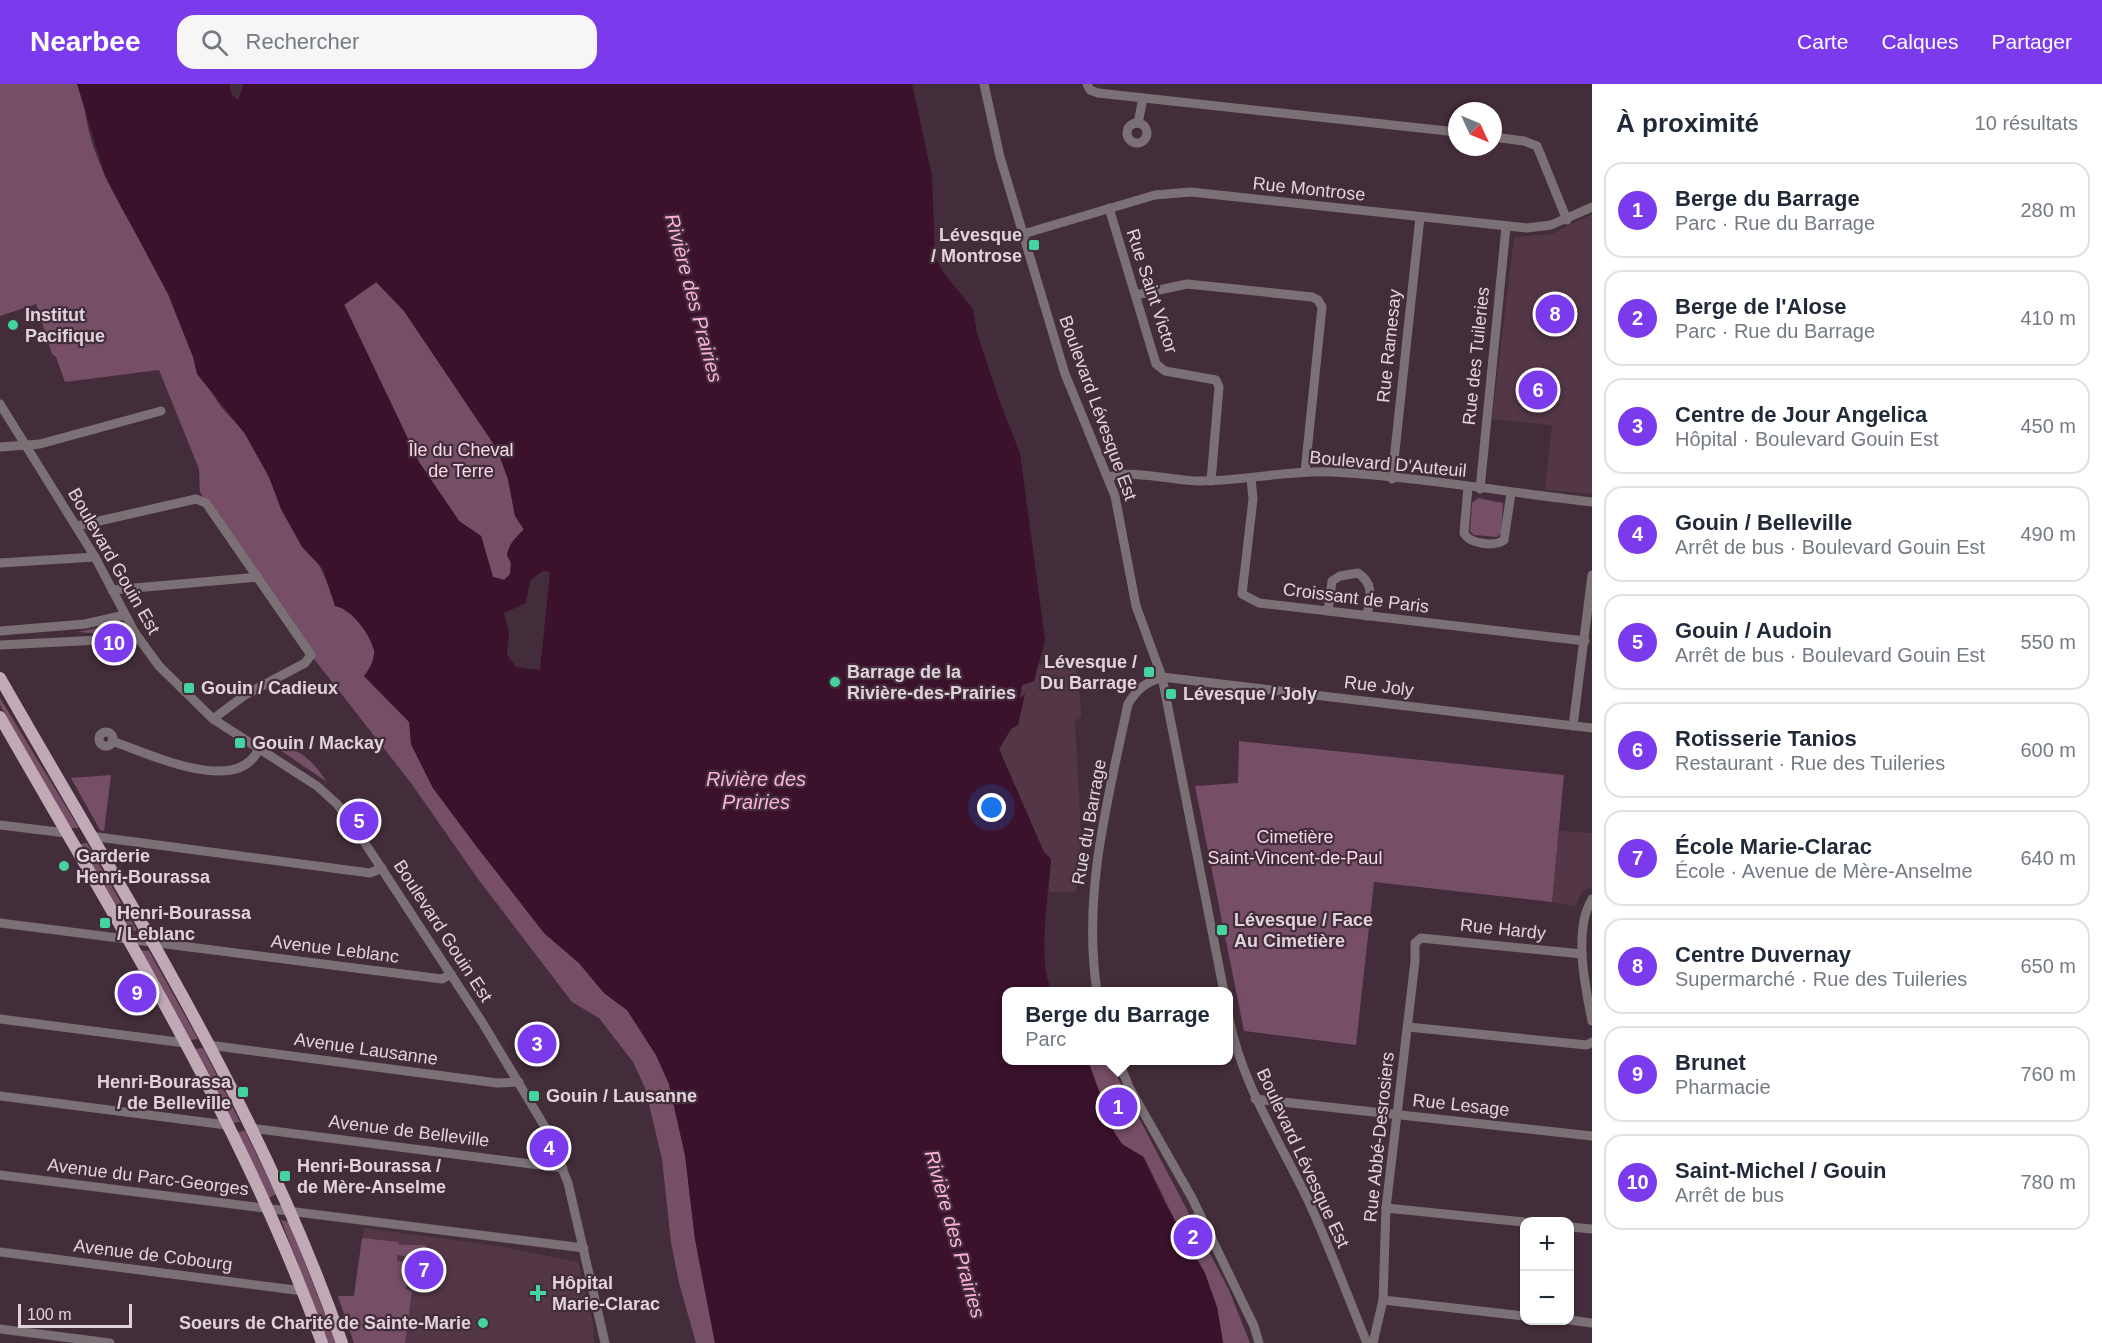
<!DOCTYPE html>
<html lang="fr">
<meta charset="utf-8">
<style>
:root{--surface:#fff;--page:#f6f6f7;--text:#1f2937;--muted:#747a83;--line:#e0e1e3;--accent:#7c3aed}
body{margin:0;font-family:Helvetica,sans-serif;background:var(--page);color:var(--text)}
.controls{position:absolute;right:18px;bottom:18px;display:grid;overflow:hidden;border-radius:12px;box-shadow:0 2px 4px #0004}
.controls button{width:54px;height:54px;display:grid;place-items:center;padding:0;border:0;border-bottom:2px solid var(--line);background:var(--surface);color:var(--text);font:30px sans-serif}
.compass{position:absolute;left:1448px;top:18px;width:54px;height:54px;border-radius:50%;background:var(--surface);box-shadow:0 2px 4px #0004;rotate:134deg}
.scale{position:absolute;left:18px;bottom:15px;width:114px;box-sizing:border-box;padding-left:6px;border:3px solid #e1d3db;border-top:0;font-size:16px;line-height:21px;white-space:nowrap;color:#e1d3db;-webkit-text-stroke:4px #432d3a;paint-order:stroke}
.you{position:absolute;left:992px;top:724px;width:21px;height:21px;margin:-15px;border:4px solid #fff;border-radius:50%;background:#1a73e8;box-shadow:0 0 0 9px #1a73e833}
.badge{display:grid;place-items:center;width:39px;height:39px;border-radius:50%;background:var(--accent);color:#fff;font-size:20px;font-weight:700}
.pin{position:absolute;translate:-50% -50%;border:3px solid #fff;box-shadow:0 2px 6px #0006}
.popup{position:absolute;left:1002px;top:903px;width:231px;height:78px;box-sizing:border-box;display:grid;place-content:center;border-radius:12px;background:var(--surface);filter:drop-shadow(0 2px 4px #0005);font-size:20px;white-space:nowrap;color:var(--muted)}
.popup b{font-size:22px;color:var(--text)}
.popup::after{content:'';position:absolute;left:50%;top:100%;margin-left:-12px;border:12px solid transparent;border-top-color:var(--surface)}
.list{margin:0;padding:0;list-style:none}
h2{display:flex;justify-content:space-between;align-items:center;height:78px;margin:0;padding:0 24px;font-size:26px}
h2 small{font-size:20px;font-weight:400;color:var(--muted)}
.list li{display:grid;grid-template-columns:39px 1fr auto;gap:18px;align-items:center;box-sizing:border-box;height:96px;margin:0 12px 12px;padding:0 12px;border:2px solid var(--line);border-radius:18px}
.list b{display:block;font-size:22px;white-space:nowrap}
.list p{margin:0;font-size:20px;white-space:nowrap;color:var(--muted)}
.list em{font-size:20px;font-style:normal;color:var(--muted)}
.icon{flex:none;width:33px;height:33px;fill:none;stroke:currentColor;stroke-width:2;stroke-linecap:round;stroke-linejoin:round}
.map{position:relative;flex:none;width:1592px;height:1259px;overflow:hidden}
header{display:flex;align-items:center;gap:36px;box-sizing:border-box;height:84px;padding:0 30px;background:var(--accent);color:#fff}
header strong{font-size:28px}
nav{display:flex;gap:33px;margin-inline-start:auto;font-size:21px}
.search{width:420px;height:54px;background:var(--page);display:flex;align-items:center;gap:15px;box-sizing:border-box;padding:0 21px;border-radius:18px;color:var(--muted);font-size:22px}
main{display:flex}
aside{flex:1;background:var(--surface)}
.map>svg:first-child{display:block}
.built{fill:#533747}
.green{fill:#764e65}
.water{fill:#3b112c;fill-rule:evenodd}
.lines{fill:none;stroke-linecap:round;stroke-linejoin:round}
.minor{stroke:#7b7076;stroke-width:9}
.major{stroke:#c1a9b6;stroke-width:12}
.poi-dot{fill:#44d49f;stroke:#432d3a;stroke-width:2}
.labels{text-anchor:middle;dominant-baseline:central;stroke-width:4.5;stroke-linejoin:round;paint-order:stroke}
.street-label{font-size:18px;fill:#e1d3db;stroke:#432d3a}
.poi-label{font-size:18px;font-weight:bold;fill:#e1d3db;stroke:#432d3a;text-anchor:start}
.park-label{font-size:18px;fill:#f9d9ea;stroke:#432d3a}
.water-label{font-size:20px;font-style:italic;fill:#feb1dd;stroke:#432d3a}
</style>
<header>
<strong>Nearbee</strong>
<div class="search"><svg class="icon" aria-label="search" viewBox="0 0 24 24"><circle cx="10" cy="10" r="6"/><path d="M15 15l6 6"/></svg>Rechercher</div>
<nav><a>Carte</a><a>Calques</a><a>Partager</a></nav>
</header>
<main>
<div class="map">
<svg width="1592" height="1259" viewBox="0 0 1592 1259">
<rect width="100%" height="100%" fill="#432d3a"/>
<g class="built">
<polygon points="1592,130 1592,410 1545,406 1552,341 1492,335 1514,153 1552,150"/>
<polygon points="1037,580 1076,584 1082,633 1075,637 1081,750 1076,808 1049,808 1051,775 1044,768 999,665 1011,645 1022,601 1034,597"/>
<polygon points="1559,747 1592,749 1592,803 1585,805 1580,811 1576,822 1552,818"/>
<polygon points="364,1144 492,1161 578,1178 593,1240 594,1259 354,1259 338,1212 354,1212"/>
</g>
<g class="green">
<path d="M0 0H85C78 59 123 126 151 175 178 219 190 270 216 315 223 328 236 337 245 349 256 365 264 384 273 401 294 441 323 477 335 522 352 525 370 550 374 566 375 575 369 586 364 592L410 638 411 660 433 704 477 763 544 849 579 879 604 909 627 926 656 971 669 1000 685 1071 695 1155 715 1259H696L679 1199 671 1158 662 1075 645 1004 633 978 599 934 572 918 478 795 411 699 311 571 252 486 200 408 199 385 159 286 65 298 56 273 52 270 36 220 0 232Z"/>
<path d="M377 198 404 227 497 365 508 395 515 432 524 446C515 455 510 458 507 471L511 478 510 490 504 496 493 493 481 452 459 437 419 378 344 220Z"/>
<polygon points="1478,414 1503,419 1501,449 1497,453 1474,451 1470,447 1472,419"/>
<polygon points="117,540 122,550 119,551 78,548"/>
<polygon points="0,614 79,744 70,744 0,621"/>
<polygon points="1239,657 1564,691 1552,818 1374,798 1356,961 1244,947 1195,702 1238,699"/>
<path d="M271 660C297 662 313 676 327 698Z"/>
<polygon points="111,691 104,747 100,746 71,694"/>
<polygon points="87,759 137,847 128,846 79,760"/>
<polygon points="140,866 149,867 198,955 191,956"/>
<polygon points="203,964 240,1038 233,1039 195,965"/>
<polygon points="1088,977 1109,977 1229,1206 1250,1259 1223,1259 1217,1223 1144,1073 1122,1060 1114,1048"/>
<polygon points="245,1047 276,1110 269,1114 237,1048"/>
<polygon points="281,1136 289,1138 336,1259 328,1259"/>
<polygon points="362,1154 398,1158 399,1161 425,1161 427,1164 424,1174 397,1171 397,1177 414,1179 409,1184 406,1205 412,1207 405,1259 354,1259 338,1212 354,1212"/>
</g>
<path class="water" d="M77 0H230L231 10 238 16 244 0H912L932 92 935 173 943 188 973 225 977 249 1001 321 1020 369 1045 556 1034 597 1022 601 1020 614 1025 610 1018 641 1011 645 999 665 1044 768 1051 775C1049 804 1036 886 1053 907L1007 908V976L1088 977 1114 1048 1122 1060 1143 1073 1164 1117 1205 1189 1217 1223 1223 1259H715L695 1155 685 1071 669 1000 656 971 627 926 604 909 579 879 544 849 477 763 433 704 411 660 409 638 364 592C370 586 375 575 374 566 370 550 352 525 335 522L323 485 302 463 281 425 269 393 245 350 197 290 193 273 168 210 105 92ZM376 198 404 227 497 365 508 395 515 432 524 445C515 455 510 458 507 471L511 479 510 490 504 496 493 493 481 452 459 437 419 378 344 221ZM544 486 550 489 540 586 516 583 507 571 509 549 504 529 526 519 530 497Z"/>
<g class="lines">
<g class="minor">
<polyline points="984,0 1000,73 1065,290 1115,412 1136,522 1162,593 1224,908"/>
<polyline points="1087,0 1090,6 1098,9 1457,48"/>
<polyline points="1138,39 1143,14"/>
<circle cx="1137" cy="49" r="10"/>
<polyline points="1493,53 1524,57 1537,62 1567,136"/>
<polyline points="1109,124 1156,280 1165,287 1216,296 1219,303 1211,397"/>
<polyline points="1023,150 1155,111 1191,108 1527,144 1551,141 1592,123"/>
<polyline points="1136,211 1187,200 1312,213 1318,216 1322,223 1305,388"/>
<polyline points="0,320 95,473 135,549 159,582 213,635 317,702 337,720 359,750 482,938 545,1043 568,1099 605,1259"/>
<polyline points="0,363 40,360 161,327"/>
<path d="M1109 393C1131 385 1175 397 1200 397 1244 397 1288 386 1332 388 1419 393 1506 408 1592 418"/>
<polyline points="1251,394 1253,415 1242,510 1259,519 1585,557"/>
<polyline points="1392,395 1420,133"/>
<path d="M1468 403 1464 449C1469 460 1495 463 1504 456L1511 409"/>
<polyline points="1480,405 1506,143"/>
<polyline points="77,442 196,415 206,419 311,571 305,579 245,611 213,635"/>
<polyline points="0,479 95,473"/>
<polyline points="112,506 258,493"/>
<path d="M1328 527 1332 497 1340 492 1358 489C1375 501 1370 513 1367 532"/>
<polyline points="0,547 85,540 125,531"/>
<polyline points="0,561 121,555 135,549"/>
<polyline points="1573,642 1592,491"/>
<circle cx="106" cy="655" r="7"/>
<path d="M112 657C148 669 239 714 259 664"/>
<polyline points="0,741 66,749"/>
<polyline points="90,752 370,789 382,784"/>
<path d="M1592 815C1573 846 1585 902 1592 937"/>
<polyline points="0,839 442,895 451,890"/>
<path d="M1097 908C1082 810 1108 715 1128 620 1137 605 1145 599 1162 593L1592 644"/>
<path d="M1229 934C1242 1000 1278 1054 1307 1114 1329 1161 1347 1211 1367 1259"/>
<polyline points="0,935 185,959"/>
<polyline points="1408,943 1587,961 1592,958"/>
<polyline points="208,961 497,999 519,998"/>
<polyline points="1118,976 1129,1003 1192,1114 1254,1242 1259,1259"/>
<polyline points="0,1012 227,1041"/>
<polyline points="1255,1015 1592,1052"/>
<polyline points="250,1044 563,1084"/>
<polyline points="0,1091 584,1164"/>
<polyline points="1386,1124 1524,1138"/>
<polyline points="1570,1143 1592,1145"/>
<polyline points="0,1168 303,1207"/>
<polyline points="1383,1216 1524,1232"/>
<polyline points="1570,1236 1592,1239"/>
<polyline points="0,1245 110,1259"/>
<polyline points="1373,1259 1383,1216 1386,1124 1415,877 1415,859 1421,854 1582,870"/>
</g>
<g class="major">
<path d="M0 594C123 810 260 1023 342 1259"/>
<path d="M0 633C116 836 243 1038 322 1259"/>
</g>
</g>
<g class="poi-dot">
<rect x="1028" y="155" width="12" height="12" rx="3"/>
<circle cx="13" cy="241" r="6"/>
<rect x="1143" y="582" width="12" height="12" rx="3"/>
<circle cx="835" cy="598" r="6"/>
<rect x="183" y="598" width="12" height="12" rx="3"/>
<rect x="1165" y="604" width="12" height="12" rx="3"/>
<rect x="234" y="653" width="12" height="12" rx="3"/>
<circle cx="64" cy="782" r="6"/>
<rect x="99" y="833" width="12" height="12" rx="3"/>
<rect x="1216" y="840" width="12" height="12" rx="3"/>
<rect x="237" y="1002" width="12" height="12" rx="3"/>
<rect x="528" y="1006" width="12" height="12" rx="3"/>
<rect x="279" y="1086" width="12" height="12" rx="3"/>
<path d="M535 1200h6v6h6v6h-6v6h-6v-6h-6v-6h6z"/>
<circle cx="483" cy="1239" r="6"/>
</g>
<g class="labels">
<g class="street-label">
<text transform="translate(1309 105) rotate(6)">Rue Montrose</text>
<text transform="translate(1152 207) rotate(72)">Rue Saint Victor</text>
<text transform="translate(1389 262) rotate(-84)">Rue Ramesay</text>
<text transform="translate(1476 272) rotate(-84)">Rue des Tuileries</text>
<text transform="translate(1098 324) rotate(70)">Boulevard Lévesque Est</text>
<text transform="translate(1388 380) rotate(5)">Boulevard D'Auteuil</text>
<text transform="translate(114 477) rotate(60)">Boulevard Gouin Est</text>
<text transform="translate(1356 514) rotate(7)">Croissant de Paris</text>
<text transform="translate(1379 602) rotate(7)">Rue Joly</text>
<text transform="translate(1089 738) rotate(-80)">Rue du Barrage</text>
<text transform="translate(1503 845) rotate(6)">Rue Hardy</text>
<text transform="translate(443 847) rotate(57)">Boulevard Gouin Est</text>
<text transform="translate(335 865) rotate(7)">Avenue Leblanc</text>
<text transform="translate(366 965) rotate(8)">Avenue Lausanne</text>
<text transform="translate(1461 1021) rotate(6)">Rue Lesage</text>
<text transform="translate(409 1047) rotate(7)">Avenue de Belleville</text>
<text transform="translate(1379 1053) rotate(-84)">Rue Abbé-Desrosiers</text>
<text transform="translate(1303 1074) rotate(65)">Boulevard Lévesque Est</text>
<text transform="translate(148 1093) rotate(7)">Avenue du Parc-Georges</text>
<text transform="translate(153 1171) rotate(7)">Avenue de Cobourg</text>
</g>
<g class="poi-label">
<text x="1022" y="151" text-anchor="end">Lévesque<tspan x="1022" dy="21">/ Montrose</tspan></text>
<text x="25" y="231">Institut<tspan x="25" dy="21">Pacifique</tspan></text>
<text x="1137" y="578" text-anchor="end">Lévesque /<tspan x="1137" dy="21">Du Barrage</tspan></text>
<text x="847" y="588">Barrage de la<tspan x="847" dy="21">Rivière-des-Prairies</tspan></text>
<text x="201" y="604">Gouin / Cadieux</text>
<text x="1183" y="610">Lévesque / Joly</text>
<text x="252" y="659">Gouin / Mackay</text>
<text x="76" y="772">Garderie<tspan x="76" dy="21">Henri-Bourassa</tspan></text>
<text x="117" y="829">Henri-Bourassa<tspan x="117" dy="21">/ Leblanc</tspan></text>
<text x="1234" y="836">Lévesque / Face<tspan x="1234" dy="21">Au Cimetière</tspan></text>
<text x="231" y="998" text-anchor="end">Henri-Bourassa<tspan x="231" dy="21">/ de Belleville</tspan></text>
<text x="546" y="1012">Gouin / Lausanne</text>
<text x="297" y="1082">Henri-Bourassa /<tspan x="297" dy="21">de Mère-Anselme</tspan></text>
<text x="552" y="1199">Hôpital<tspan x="552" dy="21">Marie-Clarac</tspan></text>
<text x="471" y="1239" text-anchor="end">Soeurs de Charité de Sainte-Marie</text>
</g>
<g class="park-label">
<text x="461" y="366">Île du Cheval<tspan x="461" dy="21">de Terre</tspan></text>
<text x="1295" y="753">Cimetière<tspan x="1295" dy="21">Saint-Vincent-de-Paul</tspan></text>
</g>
<g class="water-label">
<text transform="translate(694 214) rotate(75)">Rivière des Prairies</text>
<text x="756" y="695">Rivière des<tspan x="756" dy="23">Prairies</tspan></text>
<text transform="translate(955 1150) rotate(74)">Rivière des Prairies</text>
</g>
</g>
</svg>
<div class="controls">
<button>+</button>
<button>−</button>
</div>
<svg class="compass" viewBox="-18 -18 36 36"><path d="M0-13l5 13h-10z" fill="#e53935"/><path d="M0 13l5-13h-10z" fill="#747a83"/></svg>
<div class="scale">100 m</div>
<div class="you"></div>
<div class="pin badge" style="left:1118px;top:1023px">1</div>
<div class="popup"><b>Berge du Barrage</b>Parc</div>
<div class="pin badge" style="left:1193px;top:1153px">2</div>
<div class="pin badge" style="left:537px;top:960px">3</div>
<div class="pin badge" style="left:549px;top:1064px">4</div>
<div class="pin badge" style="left:359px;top:737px">5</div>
<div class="pin badge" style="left:1538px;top:306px">6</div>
<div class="pin badge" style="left:424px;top:1186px">7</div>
<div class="pin badge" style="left:1555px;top:230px">8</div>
<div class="pin badge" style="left:137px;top:909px">9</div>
<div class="pin badge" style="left:114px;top:559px">10</div>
</div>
<aside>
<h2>À proximité<small>10 résultats</small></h2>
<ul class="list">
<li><span class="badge">1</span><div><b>Berge du Barrage</b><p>Parc · Rue du Barrage</p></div><em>280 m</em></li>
<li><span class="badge">2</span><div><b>Berge de l'Alose</b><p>Parc · Rue du Barrage</p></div><em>410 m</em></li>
<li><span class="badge">3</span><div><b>Centre de Jour Angelica</b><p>Hôpital · Boulevard Gouin Est</p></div><em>450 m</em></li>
<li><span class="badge">4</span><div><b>Gouin / Belleville</b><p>Arrêt de bus · Boulevard Gouin Est</p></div><em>490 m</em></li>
<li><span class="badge">5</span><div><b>Gouin / Audoin</b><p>Arrêt de bus · Boulevard Gouin Est</p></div><em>550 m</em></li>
<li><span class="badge">6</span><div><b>Rotisserie Tanios</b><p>Restaurant · Rue des Tuileries</p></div><em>600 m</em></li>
<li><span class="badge">7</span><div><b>École Marie-Clarac</b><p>École · Avenue de Mère-Anselme</p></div><em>640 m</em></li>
<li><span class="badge">8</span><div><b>Centre Duvernay</b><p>Supermarché · Rue des Tuileries</p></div><em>650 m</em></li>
<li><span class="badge">9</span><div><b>Brunet</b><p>Pharmacie</p></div><em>760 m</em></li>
<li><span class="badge">10</span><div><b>Saint-Michel / Gouin</b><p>Arrêt de bus</p></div><em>780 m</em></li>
</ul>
</aside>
</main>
